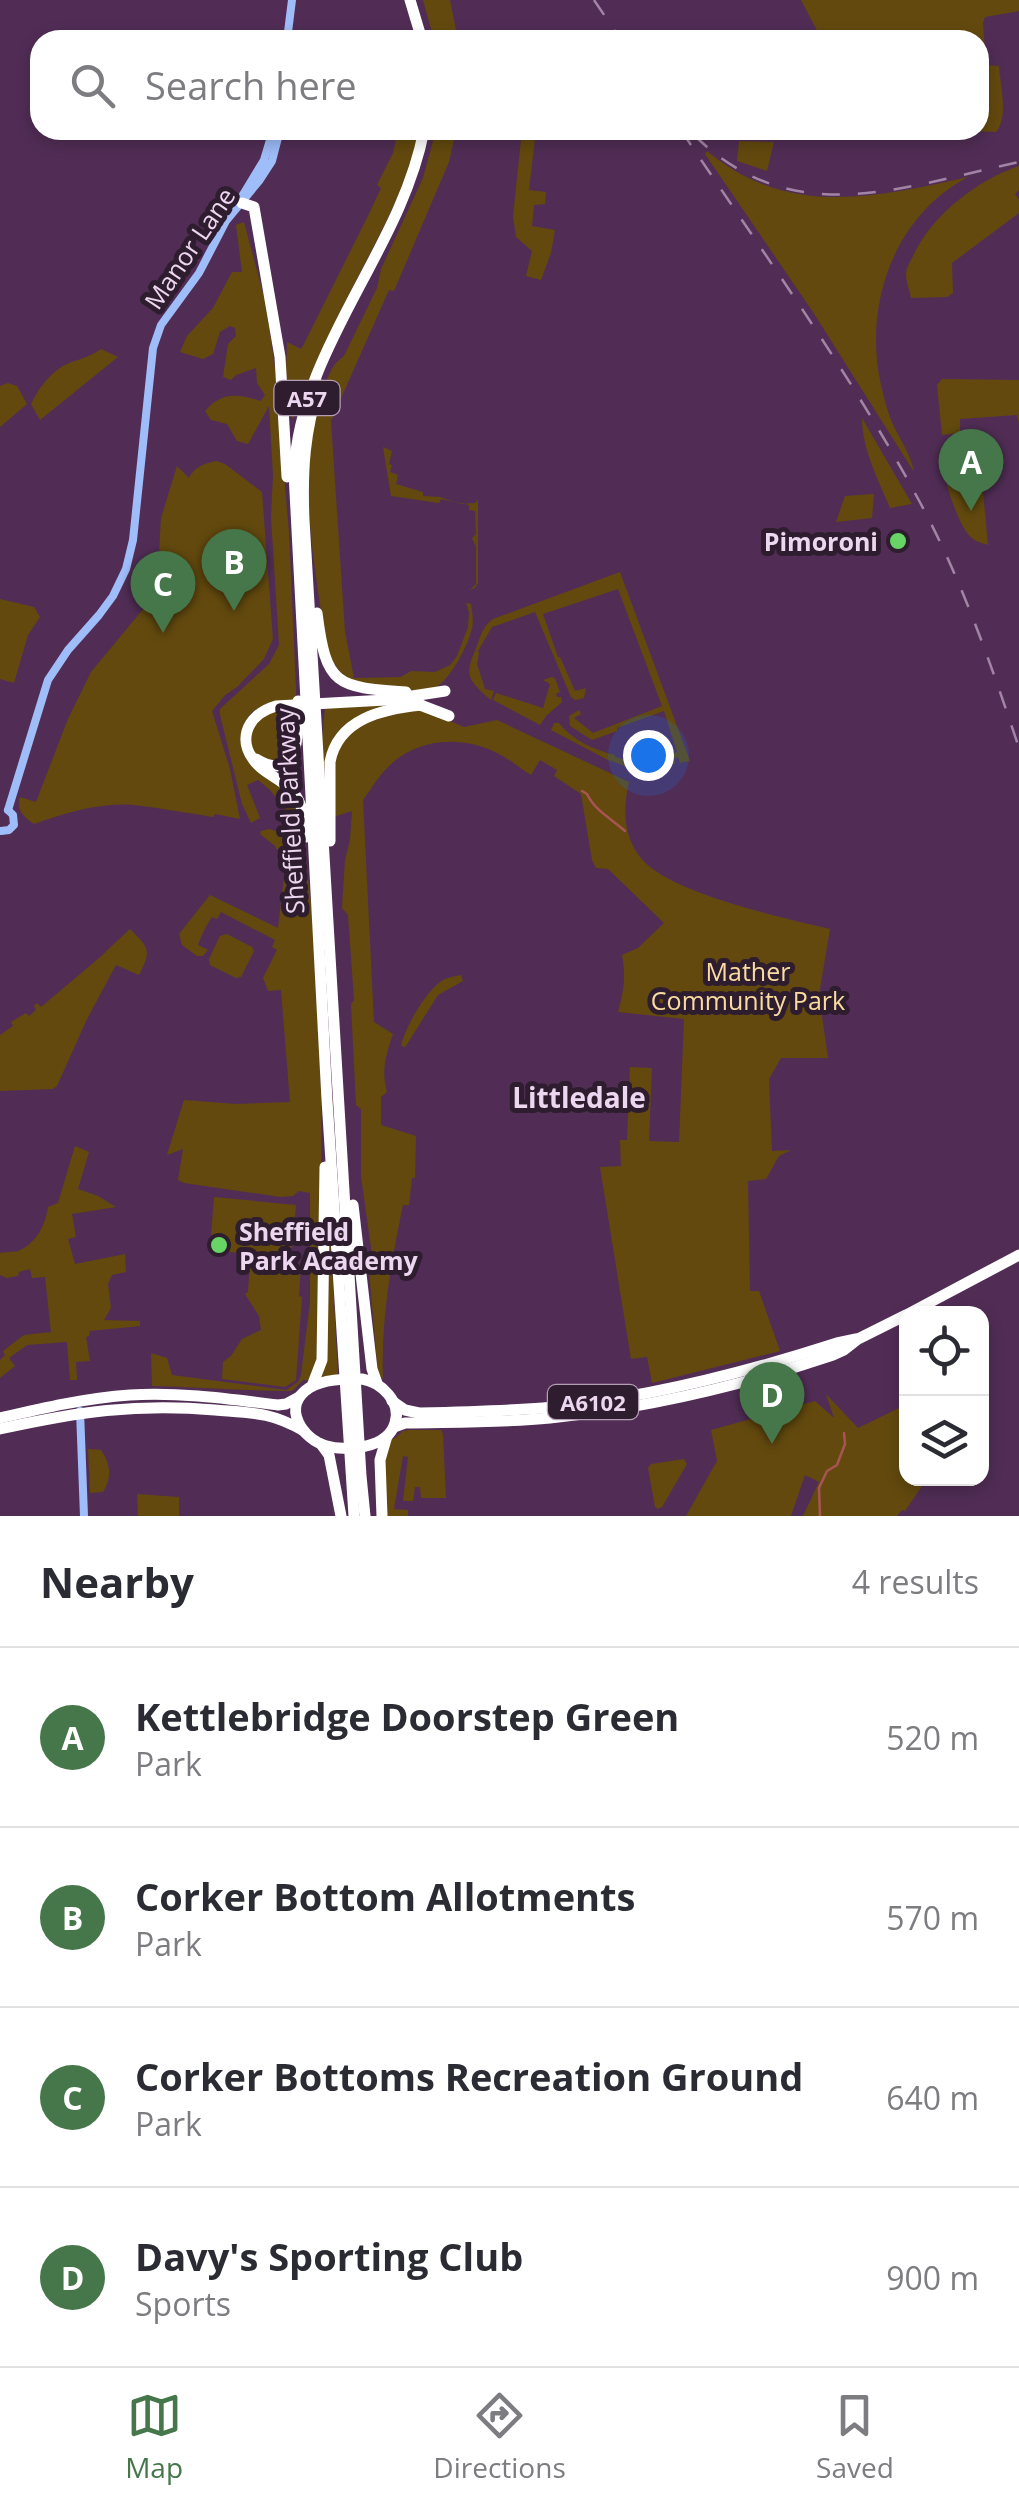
<!DOCTYPE html>
<style>
:root{--surface:#fff;--page:#f2f2f3;--text:#2b2b33;--muted:#7c7c81;--line:#e1e1e2;--accent:#46774a}
body{margin:0;font-family:"Open Sans",sans-serif;background:var(--page);color:var(--text)}
.controls{position:absolute;right:30px;bottom:30px;display:grid;overflow:hidden;border-radius:20px;box-shadow:0 5px 15px #0003}
.controls button{width:90px;height:90px;display:grid;place-items:center;padding:0;border:0;border-bottom:2px solid var(--line);background:var(--surface);color:var(--text);font:50px sans-serif}
.you{position:absolute;left:648px;top:755px;width:35px;height:35px;margin:-25px;border:8px solid #fff;border-radius:50%;background:#1a73e8;box-shadow:0 0 0 15px #1a73e833}
.badge{display:grid;place-items:center;width:65px;height:65px;border-radius:50%;background:var(--accent);color:#fff;font-size:32px;font-weight:700}
.pin{position:absolute;translate:-50% -82px;filter:drop-shadow(0 2px 5px #0008)}
.pin::after{content:'';position:absolute;top:52px;width:35px;height:30px;background:inherit;clip-path:polygon(0 0,100% 0,50% 100%)}
.list{margin:0;padding:0;list-style:none}
h2{display:flex;justify-content:space-between;align-items:center;height:130px;margin:0;padding:0 40px;font-size:42px}
h2 small{font-size:32px;font-weight:400;color:var(--muted)}
.list li{display:grid;grid-template-columns:65px 1fr auto;gap:30px;align-items:center;box-sizing:border-box;height:180px;padding:0 40px;border-top:2px solid var(--line)}
.list b{display:block;font-size:38px;white-space:nowrap}
.list p{margin:0;font-size:32px;white-space:nowrap;color:var(--muted)}
.list em{font-size:32px;font-style:normal;color:var(--muted)}
.icon{flex:none;width:55px;height:55px;fill:none;stroke:currentColor;stroke-width:2;stroke-linecap:round;stroke-linejoin:round}
.map{position:relative;flex:none;width:1019px;height:1516px;overflow:hidden}
.search{position:absolute;background:var(--surface);box-shadow:0 5px 15px #0003;left:30px;right:30px;top:30px;height:110px;display:flex;align-items:center;gap:25px;box-sizing:border-box;padding:0 35px;border-radius:30px;color:var(--muted);font-size:38px}
.sheet{height:850px;background:var(--surface)}
nav{display:flex;justify-content:space-around;align-items:center;box-sizing:border-box;height:140px;border-top:2px solid var(--line);background:var(--surface);font-size:28px;color:var(--muted)}
nav a{display:grid;justify-items:center;gap:5px}
nav .on{color:var(--accent)}
.map>svg:first-child{display:block}
.green{fill:#63490e}
.lines{fill:none;stroke-linecap:round;stroke-linejoin:round}
.stream{stroke:#a75552;stroke-width:2.5}
.secondary{stroke:#9fbdf9;stroke-width:8}
.highway{stroke:#fff;stroke-width:11}
.rail{stroke:#a285a5;stroke-width:2.5;stroke-dasharray:18 18;stroke-linecap:butt}
.poi-dot{fill:#67d465;stroke:#2e1d2f;stroke-width:4}
.labels{text-anchor:middle;dominant-baseline:central;stroke-width:10;stroke-linejoin:round;paint-order:stroke}
.shield{fill:#2e1d2f;stroke:#b49eb5;stroke-width:2.5}
.shield-label{font-size:22px;font-weight:bold;fill:#edd6ef}
.street-label{font-size:25px;fill:#edd6ef;stroke:#2e1d2f}
.poi-label{font-size:25px;font-weight:bold;fill:#edd6ef;stroke:#2e1d2f;text-anchor:end}
.park-label{font-size:25px;fill:#fadba0;stroke:#2e1d2f}
.neighbourhood-label{font-size:28px;font-weight:bold;fill:#edd6ef;stroke:#2e1d2f}
</style>
<div class="map">
<svg width="1019" height="1516" viewBox="0 0 1019 1516">
<rect width="100%" height="100%" fill="#512d55"/>
<g class="green">
<polygon points="423,0 450,0 458,40 434,40"/>
<path d="M801 0H1019V11L985 17 983 23 986 65 999 66C1000 85 1009 117 996 132L942 130H979V40H822Z"/>
<path d="M398 130H422C403 199 367 256 336 320 320 352 309 388 293 419L290 414 286 372 287 342 301 349 304 344 370 212 381 188 377 185 393 153Z"/>
<path d="M436 130H456L449 162 394 291 389 290 331 421 345 632 354 678 401 677 411 671 435 672 450 665 457 656 468 627 469 612 466 603 471 604C472 612 474 621 472 628 468 647 446 689 426 692 415 694 374 686 361 685 341 678 334 665 326 647 315 561 295 480 322 395 326 381 331 364 344 356L377 288 381 269 423 178Z"/>
<polygon points="522,130 536,130 529,190 546,192 545,204 534,205 532,226 555,230 551,253 541,280 526,276 532,251 516,237 513,216"/>
<polygon points="739,141 774,142 767,171 737,161"/>
<path d="M707 151C787 218 875 198 968 177 894 216 863 305 881 385 884 397 887 411 892 422 899 439 911 454 914 472L813 312 705 154Z"/>
<path d="M1019 166V190L1015 194 1019 200V213L952 263 953 293 947 297 911 298C910 291 906 282 906 274 906 267 912 259 915 252 935 213 978 180 1019 166Z"/>
<path d="M244 222 266 304 275 369 289 533 296 689V701C254 705 240 708 245 753L280 783 300 809 307 870 292 872 275 846 260 834 261 831 269 829 282 833 288 828 290 815 270 790 258 780 247 785 260 818 251 823 242 804 220 715V709L269 664 279 645 271 517 273 475 269 406 248 444 237 441 227 424 211 420 205 411C222 391 238 394 261 401L265 395 257 383 256 368 236 375 231 380 223 377 228 344 236 336 235 328 230 326 220 332 213 354 203 359 180 352 187 336 213 308 232 272H242L236 225Z"/>
<path d="M101 349 118 357 40 420 31 404C37 391 49 374 63 366 75 359 86 360 101 349Z"/>
<polygon points="942,379 1019,380 1019,423 1017,415 960,419 960,433 942,435 937,385"/>
<polygon points="8,383 17,386 27,404 0,427 0,386"/>
<path d="M862 418 912 504 890 508C878 479 862 449 862 418Z"/>
<polygon points="383,447 392,451 389,464 392,465 390,472 398,475 396,484 423,492 423,496 440,497 461,504 475,503 478,499 478,583 475,588 470,590 476,584 476,547 472,538 476,534 475,511 469,510 469,505 441,499 439,503 391,496"/>
<path d="M943 458C955 477 952 484 977 486L983 492 988 545C982 543 976 542 972 538 959 529 941 474 943 458Z"/>
<path d="M217 461 225 464 262 492 273 639 264 659 237 687 225 695 212 711 230 769 240 819 215 814 213 817C187 813 160 808 134 805 100 802 66 813 34 824 24 817 16 810 20 797L36 802 68 719 91 672 144 608 158 572 161 518 177 466 189 478C194 467 205 463 217 461Z"/>
<polygon points="874,494 872,518 836,522 845,496"/>
<path d="M620 572 690 761 680 763 678 757 674 759 675 764 625 766 608 760 551 730 554 723H559C572 740 594 750 615 755V757L639 764 644 761 646 764 677 752 664 711 617 728V731L592 740 570 726 569 716 579 710 581 714 574 718 593 733 662 706 618 589 543 614 558 657H560L575 691 586 688 584 698 575 700 571 697 535 612 492 627 478 651 479 653 477 664 485 689 494 691 491 700C460 675 468 671 479 640 483 630 484 626 493 619Z"/>
<polygon points="0,599 34,607 40,617 28,635 14,683 0,679"/>
<polygon points="552,677 555,678 560,692 556,694 557,697 561,697 562,702 546,716 540,725 493,700 496,693 543,708 550,684 543,680"/>
<polygon points="389,703 389,707 336,740 328,807 322,741 325,707"/>
<path d="M296 706 292 753 275 763 259 758C232 726 269 711 296 706Z"/>
<path d="M421 709 464 727 497 720 629 782C623 808 623 835 640 857 667 893 785 918 830 929L819 995 828 1058H781L769 1079 772 1151 791 1150 779 1156 766 1179 748 1181 750 1291H759L780 1351 652 1383 647 1357 631 1359 600 1167 621 1166 620 1140H627L630 1067 652 1068 649 1141 679 1142 684 1019 618 1012C624 991 626 976 622 955L638 948 664 923 608 869 596 868 592 860 581 794 554 776 557 770 540 760 531 775C520 768 509 759 497 753 461 735 416 738 387 768 378 777 371 789 363 800L374 1022 393 1034C386 1055 381 1070 387 1092L381 1097V1125L416 1136 415 1178H412L409 1205H403C391 1263 381 1319 383 1379L378 1374 369 1270 374 1269 361 1176V1109L356 1105 351 1004 354 1000 348 915 342 908 345 860 350 840 352 811 333 817 335 756 347 732 389 712Z"/>
<path d="M289 875 290 882 308 879C318 950 319 1022 321 1093 322 1182 321 1271 320 1361L309 1380H303L292 1391C245 1391 199 1387 152 1386L151 1353 167 1358 172 1375 286 1390 298 1382 301 1375 310 1302V1193L299 1191 293 1196 281 1197 184 1183 178 1180 183 1149 167 1155 184 1100 237 1104 290 1102 281 990 268 991 263 978 277 950 272 947 275 940 221 912 217 919 212 917C206 926 202 934 198 945L208 950 203 956H197L182 945 179 934 210 895 278 928 284 877Z"/>
<path d="M130 929C149 948 152 950 139 975L116 965 87 1019 57 1086 53 1089 0 1091V1035L13 1026 11 1022 26 1013 29 1016 36 1010 34 1006 37 1003 41 1007 98 959Z"/>
<polygon points="227,934 252,947 254,951 241,977 236,978 210,965 209,959 220,936"/>
<path d="M461 975 463 981 438 995 409 1041 405 1047 401 1046C405 1027 428 987 445 979 450 977 456 976 461 975Z"/>
<path d="M75 1146 89 1152 78 1189 98 1196 116 1207 72 1214 76 1237 68 1239 75 1264 125 1254 126 1272 112 1275 108 1284 111 1308 104 1320 140 1321V1326L90 1331 89 1336 86 1337 90 1361 76 1362 77 1380H70L67 1342 27 1345 9 1358 15 1366 0 1378V1360L5 1355 3 1351 24 1335 51 1332 45 1277 32 1278 30 1269 19 1272 18 1276 7 1278 0 1275V1253C2 1252 17 1252 18 1251 36 1244 46 1224 48 1207L58 1203Z"/>
<polygon points="214,1197 296,1205 291,1258 210,1250"/>
<polygon points="329,1207 338,1376 320,1381"/>
<polygon points="250,1261 301,1264 299,1296 302,1297 296,1380 285,1387 222,1379 223,1362 231,1356 242,1339 261,1330 259,1316 245,1294 248,1292"/>
<polygon points="826,1394 858,1428 899,1408 906,1402 906,1478 927,1479 905,1511 902,1510 897,1516 803,1516 819,1482 805,1475 791,1516 686,1516 717,1461 711,1430 815,1401 834,1418"/>
<polygon points="409,1430 441,1430 443,1434 446,1498 421,1498 420,1487 415,1487 413,1501 403,1501 408,1457 403,1456 394,1509 408,1510 408,1516 385,1516 382,1456 392,1437 394,1439 403,1431"/>
<path d="M88 1449 101 1450C111 1465 112 1477 103 1492L90 1493Z"/>
<polygon points="684,1459 687,1464 662,1507 658,1509 655,1507 648,1468 651,1464"/>
<polygon points="137,1494 179,1497 179,1516 138,1516"/>
</g>
<g class="lines">
<g class="stream">
<path d="M582 791 587 794C595 811 612 819 625 831"/>
<polyline points="820,1516 819,1488 827,1471 837,1465 845,1444 844,1433"/>
</g>
<g class="secondary">
<polyline points="287,40 292,0"/>
<polyline points="241,198 264,160 273,130"/>
<polyline points="8,810 48,680 68,650 99,615 113,596 126,569 133,540 153,348 161,325 199,273 226,221 259,181 272,161 280,130"/>
<polyline points="1,831 9,830 14,825 13,815 8,810"/>
<polyline points="80,1411 84,1516"/>
</g>
<g class="highway">
<polyline points="410,0 422,40"/>
<polyline points="242,203 254,207 280,357 287,477"/>
<path d="M320 385C304 430 302 473 304 520L361 1476 365 1516"/>
<path d="M317 613C326 686 336 687 406 692"/>
<polyline points="415,703 449,716"/>
<path d="M256 759C301 786 299 728 298 701"/>
<path d="M306 837C304 821 304 805 293 792 284 781 270 776 260 767 235 744 245 715 276 706L386 700 445 691"/>
<path d="M330 841V762C338 719 382 709 421 705"/>
<polyline points="353,1205 372,1369 377,1383"/>
<polyline points="908,1314 1019,1255"/>
<path d="M362 1379C381 1382 402 1402 395 1423 391 1437 379 1443 366 1446 354 1448 339 1450 327 1446 302 1440 281 1406 309 1388 324 1379 344 1379 362 1379Z"/>
<polyline points="312,1386 322,1360 325,1167"/>
<path d="M392 1401 405 1410 419 1413C460 1412 501 1411 543 1408 643 1399 741 1374 837 1343L856 1339"/>
<path d="M0 1418C43 1408 86 1398 130 1395 180 1392 229 1399 278 1405L286 1404 299 1397"/>
<path d="M394 1427 405 1423C453 1422 502 1423 550 1418 647 1408 741 1386 833 1355L844 1350 858 1339 906 1315"/>
<path d="M0 1429C77 1412 136 1403 215 1410 253 1413 271 1412 304 1431"/>
<polyline points="321,1444 329,1455 341,1516"/>
<path d="M354 1516 327 1100 294 473C300 346 401 251 424 130"/>
<polyline points="382,1516 380,1460 387,1436"/>
</g>
<g class="rail">
<polyline points="594,0 621,40"/>
<path d="M681 130C761 250 847 368 916 495 960 575 990 661 1019 748"/>
<path d="M694 135C793 232 901 187 1019 162"/>
</g>
</g>
<g class="poi-dot">
<circle cx="898" cy="541" r="10"/>
<circle cx="219" cy="1245" r="10"/>
</g>
<g class="labels">
<g class="shield">
<rect x="274.5" y="381" width="65" height="34" rx="8"/>
<rect x="548" y="1385" width="90" height="34" rx="8"/>
</g>
<g class="shield-label">
<text x="307" y="398">A57</text>
<text x="593" y="1402">A6102</text>
</g>
<g class="street-label">
<text transform="translate(189 248) rotate(-56)">Manor Lane</text>
<text transform="translate(289 811) rotate(-93)">Sheffield Parkway</text>
</g>
<g class="poi-label">
<text x="878" y="541">Pimoroni</text>
<text x="239" y="1231" text-anchor="start">Sheffield<tspan x="239" dy="29">Park Academy</tspan></text>
</g>
<g class="park-label">
<text x="748" y="971">Mather<tspan x="748" dy="29">Community Park</tspan></text>
</g>
<g class="neighbourhood-label">
<text x="579" y="1097">Littledale</text>
</g>
</g>
</svg>
<div class="controls">
<button><svg class="icon" aria-label="locate" viewBox="0 0 24 24"><circle cx="12" cy="12" r="6"/><path d="M12 2v4M12 18v4M2 12h4M18 12h4"/></svg></button>
<button><svg class="icon" aria-label="layers" viewBox="0 0 24 24"><path d="M12 4l9 5-9 5-9-5zM3 14l9 5 9-5"/></svg></button>
</div>
<div class="you"></div>
<div class="pin badge" style="left:971px;top:511px">A</div>
<div class="pin badge" style="left:234px;top:611px">B</div>
<div class="pin badge" style="left:163px;top:633px">C</div>
<div class="pin badge" style="left:772px;top:1444px">D</div>
<div class="search"><svg class="icon" aria-label="search" viewBox="0 0 24 24"><circle cx="10" cy="10" r="6"/><path d="M15 15l6 6"/></svg>Search here</div>
</div>
<section class="sheet">
<h2>Nearby<small>4 results</small></h2>
<ul class="list">
<li><span class="badge">A</span><div><b>Kettlebridge Doorstep Green</b><p>Park</p></div><em>520 m</em></li>
<li><span class="badge">B</span><div><b>Corker Bottom Allotments</b><p>Park</p></div><em>570 m</em></li>
<li><span class="badge">C</span><div><b>Corker Bottoms Recreation Ground</b><p>Park</p></div><em>640 m</em></li>
<li><span class="badge">D</span><div><b>Davy's Sporting Club</b><p>Sports</p></div><em>900 m</em></li>
</ul>
</section>
<nav>
<a class="on"><svg class="icon" aria-label="map" viewBox="0 0 24 24"><path d="M3 6l6-2 6 2 6-2v14l-6 2-6-2-6 2zM9 4v14M15 6v14"/></svg>Map</a>
<a><svg class="icon" aria-label="directions" viewBox="0 0 24 24"><path d="M12 3l9 9-9 9-9-9zM9 14v-3h6M13 9l2 2-2 2"/></svg>Directions</a>
<a><svg class="icon" aria-label="saved" viewBox="0 0 24 24"><path d="M7 4h10v16l-5-4-5 4z"/></svg>Saved</a>
</nav>
